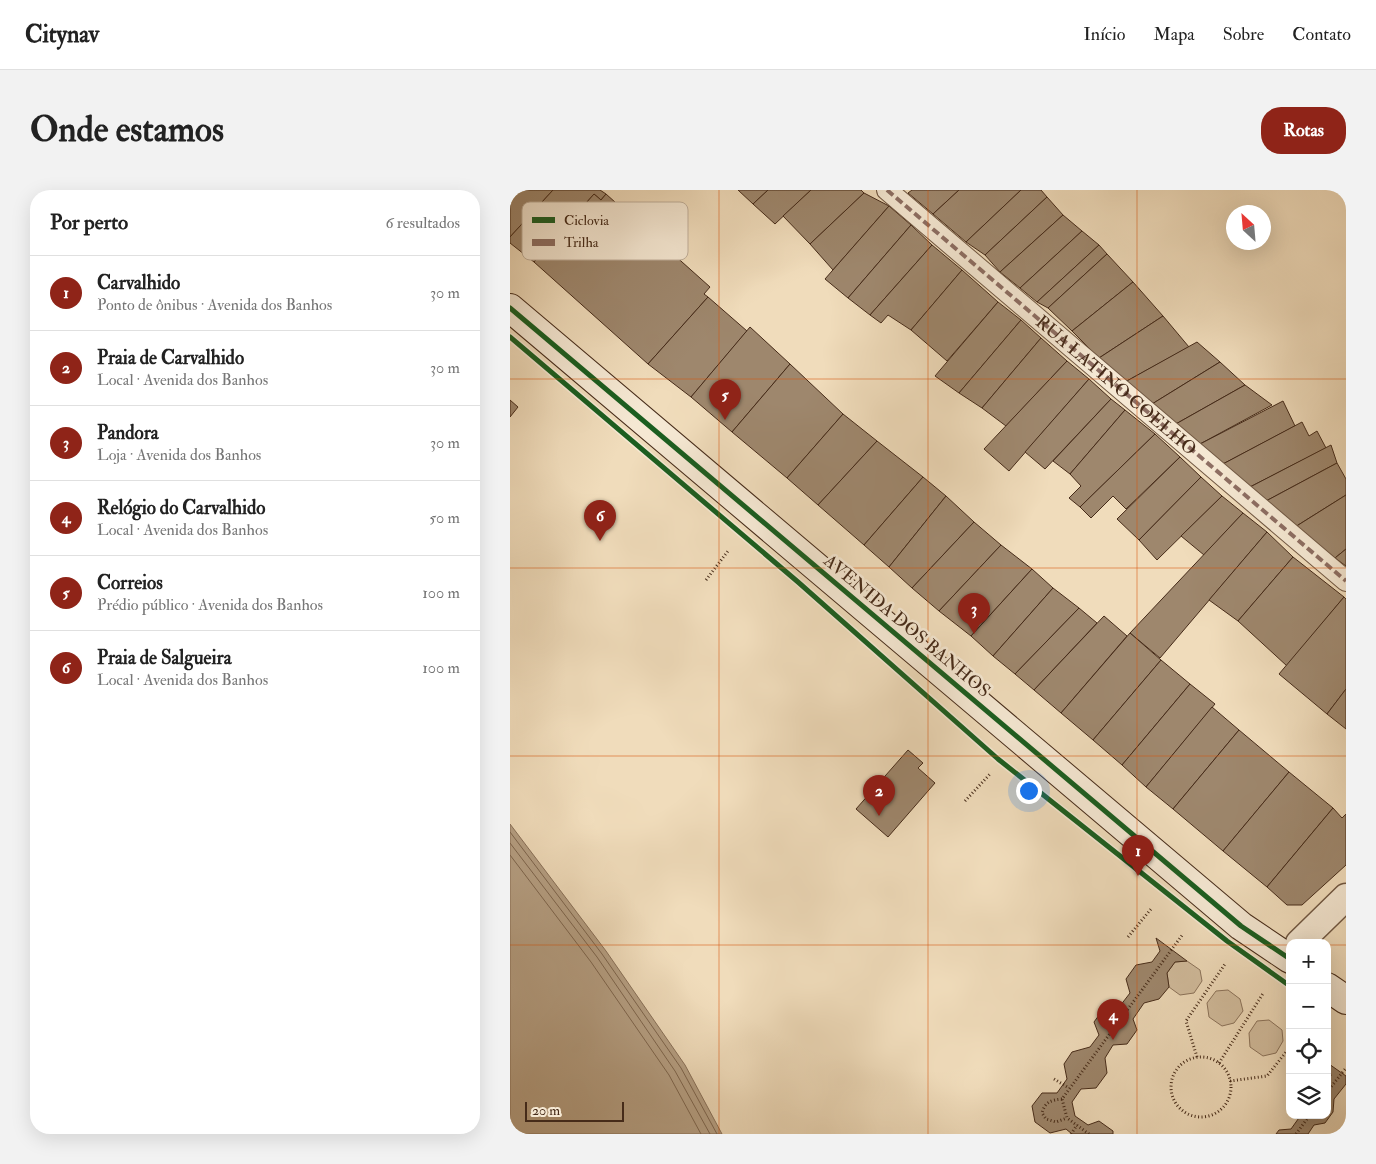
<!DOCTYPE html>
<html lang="pt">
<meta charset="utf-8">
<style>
:root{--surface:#fff;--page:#f2f2f2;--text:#222;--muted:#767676;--line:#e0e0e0;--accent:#8f2418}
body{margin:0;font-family:"IM FELL Double Pica",serif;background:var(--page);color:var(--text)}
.controls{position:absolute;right:15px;bottom:15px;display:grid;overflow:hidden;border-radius:10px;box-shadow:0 5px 20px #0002}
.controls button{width:45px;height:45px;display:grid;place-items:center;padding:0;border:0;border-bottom:1px solid var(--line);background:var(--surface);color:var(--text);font:25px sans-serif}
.compass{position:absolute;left:716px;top:15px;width:45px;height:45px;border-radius:50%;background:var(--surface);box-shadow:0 5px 20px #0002;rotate:334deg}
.scale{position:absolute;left:15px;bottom:12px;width:99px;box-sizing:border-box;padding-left:5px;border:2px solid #462b19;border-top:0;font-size:14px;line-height:18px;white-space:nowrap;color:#462b19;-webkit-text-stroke:4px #f5e8d3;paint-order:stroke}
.you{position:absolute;left:518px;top:600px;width:18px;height:18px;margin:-12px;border:4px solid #fff;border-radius:50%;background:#1a73e8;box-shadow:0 0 0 8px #1a73e833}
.badge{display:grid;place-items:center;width:32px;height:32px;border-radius:50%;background:var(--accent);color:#fff;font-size:16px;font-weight:700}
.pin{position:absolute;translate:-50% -41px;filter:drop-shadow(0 1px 2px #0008)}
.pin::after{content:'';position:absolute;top:26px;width:18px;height:15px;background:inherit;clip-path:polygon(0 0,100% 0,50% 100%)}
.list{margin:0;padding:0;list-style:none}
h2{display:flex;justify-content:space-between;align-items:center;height:65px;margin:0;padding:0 20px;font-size:21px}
h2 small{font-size:16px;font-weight:400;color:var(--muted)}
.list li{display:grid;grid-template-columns:32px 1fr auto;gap:15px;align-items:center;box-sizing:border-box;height:75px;padding:0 20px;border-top:1px solid var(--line)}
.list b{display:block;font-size:19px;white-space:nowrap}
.list p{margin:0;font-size:16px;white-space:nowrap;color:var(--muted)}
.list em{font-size:16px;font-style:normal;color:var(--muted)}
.icon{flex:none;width:28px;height:28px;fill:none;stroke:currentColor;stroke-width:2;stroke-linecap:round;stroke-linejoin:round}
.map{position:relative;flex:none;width:836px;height:944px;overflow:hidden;border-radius:20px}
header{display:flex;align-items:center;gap:30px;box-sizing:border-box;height:70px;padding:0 25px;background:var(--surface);border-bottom:1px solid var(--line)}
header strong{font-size:24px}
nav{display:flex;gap:28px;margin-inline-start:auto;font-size:18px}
.intro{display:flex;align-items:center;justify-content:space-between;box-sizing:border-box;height:120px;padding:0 30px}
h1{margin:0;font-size:35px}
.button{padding:12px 22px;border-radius:20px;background:var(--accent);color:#fff;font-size:18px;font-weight:700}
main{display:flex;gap:30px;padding:0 30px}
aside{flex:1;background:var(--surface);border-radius:20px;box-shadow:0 5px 20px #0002}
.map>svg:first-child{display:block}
.green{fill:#d3be9f;stroke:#8c745c}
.water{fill:#b6a084;stroke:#897159}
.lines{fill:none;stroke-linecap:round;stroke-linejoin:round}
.shore{stroke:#7e664e;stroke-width:1}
.building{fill:#9e876d;stroke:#462b19}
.pedestrian-casing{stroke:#705742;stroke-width:22}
.minor-casing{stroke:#705742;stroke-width:29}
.secondary-casing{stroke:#462b19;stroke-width:30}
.path{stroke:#462b19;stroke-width:3;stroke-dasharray:1 2.5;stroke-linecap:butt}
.pedestrian{stroke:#f5e8d3;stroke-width:20}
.minor{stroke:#f5e8d3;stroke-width:26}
.secondary{stroke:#f5e8d3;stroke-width:28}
.quiet{stroke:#8d6e63;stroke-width:4;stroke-dasharray:8 4;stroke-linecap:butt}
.cycleway-casing{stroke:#f5e8d3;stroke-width:8}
.cycleway{stroke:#1b5e20;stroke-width:5}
.grid{fill:none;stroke:#d8540d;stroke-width:1;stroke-opacity:0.55}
.labels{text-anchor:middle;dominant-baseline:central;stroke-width:5;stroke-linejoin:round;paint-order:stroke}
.street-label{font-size:18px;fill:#462b19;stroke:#f5e8d3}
.key{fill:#f5e8d3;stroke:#c0af9b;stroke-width:1}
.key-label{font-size:14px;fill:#462b19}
</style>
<header>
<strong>Citynav</strong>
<nav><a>Início</a><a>Mapa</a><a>Sobre</a><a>Contato</a></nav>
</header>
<div class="intro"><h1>Onde estamos</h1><a class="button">Rotas</a></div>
<main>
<aside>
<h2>Por perto<small>6 resultados</small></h2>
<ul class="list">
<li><span class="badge">1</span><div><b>Carvalhido</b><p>Ponto de ônibus · Avenida dos Banhos</p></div><em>30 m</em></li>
<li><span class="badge">2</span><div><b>Praia de Carvalhido</b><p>Local · Avenida dos Banhos</p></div><em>30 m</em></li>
<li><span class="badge">3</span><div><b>Pandora</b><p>Loja · Avenida dos Banhos</p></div><em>30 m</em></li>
<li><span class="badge">4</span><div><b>Relógio do Carvalhido</b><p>Local · Avenida dos Banhos</p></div><em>50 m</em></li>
<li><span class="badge">5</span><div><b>Correios</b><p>Prédio público · Avenida dos Banhos</p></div><em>100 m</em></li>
<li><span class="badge">6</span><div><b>Praia de Salgueira</b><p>Local · Avenida dos Banhos</p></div><em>100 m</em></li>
</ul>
</aside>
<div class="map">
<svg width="836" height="944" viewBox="0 0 836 944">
<rect width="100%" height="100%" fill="#f0dcbb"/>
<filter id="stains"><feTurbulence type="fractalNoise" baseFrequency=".004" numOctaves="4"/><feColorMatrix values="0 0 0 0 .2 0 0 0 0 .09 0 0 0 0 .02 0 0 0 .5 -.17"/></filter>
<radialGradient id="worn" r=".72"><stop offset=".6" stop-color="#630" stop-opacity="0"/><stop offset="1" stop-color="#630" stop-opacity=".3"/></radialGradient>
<g class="green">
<polygon points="677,771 690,780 692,791 684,803 670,805 659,797 657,783 665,772"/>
<polygon points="718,800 730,809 733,821 724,833 712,836 699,827 697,813 706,801"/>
<polygon points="759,830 772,840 773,851 766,863 753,866 740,857 739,843 747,831"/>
</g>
<polygon class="water" points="0,634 96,761 175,875 212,944 0,944"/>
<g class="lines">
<g class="shore">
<polyline points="0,642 92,764 171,878 207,944"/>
<polyline points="0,653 87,767 165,881 200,944"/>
<polyline points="0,665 81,772 159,885 191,944"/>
</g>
</g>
<g class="building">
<polygon points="0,0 43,0 0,47"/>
<polygon points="43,0 90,0 96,4 91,10 84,4 24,72 0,53 0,47"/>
<polygon points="228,0 258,0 243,14"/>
<polygon points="258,0 301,0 265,34 243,14"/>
<polygon points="301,0 351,0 354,3 300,54 273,26"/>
<polygon points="402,0 449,0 423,24 398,3"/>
<polygon points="449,0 511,0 456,52 423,24"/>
<polygon points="511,0 531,0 537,7 475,65 456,52"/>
<polygon points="354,3 379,16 323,80 300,54"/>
<polygon points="84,4 91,10 96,4 200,97 194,104 198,107 138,174 24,72"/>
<polygon points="537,7 553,25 490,82 475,65"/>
<polygon points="379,16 401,35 338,108 315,89"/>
<polygon points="553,25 572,41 510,98 490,82"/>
<polygon points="401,35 422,55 360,125 338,108"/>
<polygon points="572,41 589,55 527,112 510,98"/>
<polygon points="422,55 452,80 401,140 378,125 371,133 360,125"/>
<polygon points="589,55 597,64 538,118 527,112"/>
<polygon points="597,64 623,92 562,141 538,118"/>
<polygon points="452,80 488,112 437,171 401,140"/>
<polygon points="623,92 653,126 589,168 562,141"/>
<polygon points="198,107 237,141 181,207 138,174"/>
<polygon points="488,112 511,130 449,203 425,186"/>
<polygon points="653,126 679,157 615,192 589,168"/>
<polygon points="511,130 531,148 472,218 449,203"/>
<polygon points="240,137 280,174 222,242 181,207"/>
<polygon points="531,148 557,171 496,236 472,218"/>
<polygon points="687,152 710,172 642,214 615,192"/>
<polygon points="557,171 579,189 499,281 474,259"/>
<polygon points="710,172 735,195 664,235 642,214"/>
<polygon points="280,174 333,224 277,288 222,242"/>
<polygon points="579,189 601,209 535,279 515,262"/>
<polygon points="735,195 762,215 690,254 664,235"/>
<polygon points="601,209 615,220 560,284 543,271"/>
<polygon points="0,210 8,217 0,227"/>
<polygon points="773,211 785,236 711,275 690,254"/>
<polygon points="615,220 645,244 570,317 559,308 571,296 560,284"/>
<polygon points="333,224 367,251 308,315 277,288"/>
<polygon points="792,232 799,246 807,241 816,258 740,297 711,275"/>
<polygon points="645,244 670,267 616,319 603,306 581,328 570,317"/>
<polygon points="367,251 413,287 354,355 308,315"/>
<polygon points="821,255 827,273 756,311 740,297"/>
<polygon points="670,267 691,287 629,350 607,329"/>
<polygon points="827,273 836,289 836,305 785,337 756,311"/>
<polygon points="413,287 436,306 379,377 354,355"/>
<polygon points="691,287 712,306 647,370 629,350"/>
<polygon points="836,305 836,359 825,368 785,337"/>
<polygon points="436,306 464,332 402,398 379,377"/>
<polygon points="712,306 733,323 694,365 671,346"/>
<polygon points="733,323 757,342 650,468 620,443"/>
<polygon points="464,332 491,355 429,421 402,398"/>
<polygon points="757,342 783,367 728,431 699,410"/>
<polygon points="491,355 522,379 461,446 429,421"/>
<polygon points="836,359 836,376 825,368"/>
<polygon points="783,367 834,407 777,476 728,431"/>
<polygon points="522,379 543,398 483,466 461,446"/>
<polygon points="543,398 569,418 505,484 483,466"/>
<polygon points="834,407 836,409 836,499 817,524 769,484"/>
<polygon points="569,418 587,433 524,500 505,484"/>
<polygon points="594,426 617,446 551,523 524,500"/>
<polygon points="620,443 651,470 583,550 551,523"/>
<polygon points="651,470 680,494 612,575 583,550"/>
<polygon points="680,494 705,514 636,597 612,575"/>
<polygon points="836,499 836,539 817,524"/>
<polygon points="702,517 729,540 663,619 636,597"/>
<polygon points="729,540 779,582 713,661 663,619"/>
<polygon points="398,560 413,573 408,578 425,593 378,647 346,619"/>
<polygon points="779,582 823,618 757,697 713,661"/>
<polygon points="823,618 832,628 836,624 836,675 792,715 777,715 757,697"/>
<polygon points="646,748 677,771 665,772 657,783 659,797 649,809 634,813 623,829 627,840 617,854 603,855 595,868 597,883 586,898 571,899 562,912 565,926 578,935 589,931 603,941 603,944 562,944 556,939 540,943 525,932 522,916 532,903 547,903 557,889 554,874 562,862 580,857 589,845 584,832 595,817 610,816 620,803 616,789 626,775 642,772 650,761"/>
<polygon points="819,874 836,886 836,894 824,909 823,922 815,933 804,935 798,944 766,944 769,940 781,939 791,925 817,925 817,890 821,886"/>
</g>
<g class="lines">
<g class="pedestrian-casing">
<g id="pedestrian">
<path id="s1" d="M377 0 836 391"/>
</g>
</g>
<g class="minor-casing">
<polyline id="minor" points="789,753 836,707"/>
</g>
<g class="secondary-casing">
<g id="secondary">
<polyline points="0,118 731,736 780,769"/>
<polyline points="817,797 836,810"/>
</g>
</g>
<g class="path">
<polyline points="196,390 218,361"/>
<polyline points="455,611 481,583"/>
<polyline points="618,747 641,719"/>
<polyline points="687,867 676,831 715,774"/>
<circle cx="691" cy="897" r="30"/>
<polyline points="709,873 754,802"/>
<polyline points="544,889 559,898"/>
<polyline points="720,891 757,886 780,857"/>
<polyline points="817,902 836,878"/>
<path d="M552 909C541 910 535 912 532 923L536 929 546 932 557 928"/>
<polyline points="561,944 567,935"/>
<polyline points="579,944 557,928 552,909 673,744"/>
<polyline points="786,944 800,925"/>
</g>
<use href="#pedestrian" class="pedestrian"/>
<use href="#minor" class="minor"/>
<use href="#secondary" class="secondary"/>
<polyline class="quiet" points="377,0 836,391"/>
<g class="cycleway-casing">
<g id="cycleway">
<polyline points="0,118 731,736 780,769"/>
<polyline points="0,147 288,392 488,569 717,751 780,796"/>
</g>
</g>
<use href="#cycleway" class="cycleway"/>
</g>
<path class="grid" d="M209 0V944M418 0V944M627 0V944M0 189H836M0 378H836M0 566H836M0 755H780M817 755H836"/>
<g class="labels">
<g class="street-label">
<text stroke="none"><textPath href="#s1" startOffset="301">RUA LATINO COELHO</textPath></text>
<text transform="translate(397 436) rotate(40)">AVENIDA DOS BANHOS</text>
</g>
</g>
<rect x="12" y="12" width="166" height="58" rx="8" class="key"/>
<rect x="22" y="27" width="23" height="6" fill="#1b5e20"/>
<rect x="22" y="49" width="23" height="7" fill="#8d6e63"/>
<g class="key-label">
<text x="54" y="35">Ciclovia</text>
<text x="54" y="57">Trilha</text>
</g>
<rect width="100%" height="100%" filter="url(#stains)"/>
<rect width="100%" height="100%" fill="url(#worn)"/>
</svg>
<div class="controls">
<button>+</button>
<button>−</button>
<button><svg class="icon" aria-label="locate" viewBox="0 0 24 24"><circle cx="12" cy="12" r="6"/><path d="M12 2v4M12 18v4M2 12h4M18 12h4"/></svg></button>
<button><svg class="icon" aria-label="layers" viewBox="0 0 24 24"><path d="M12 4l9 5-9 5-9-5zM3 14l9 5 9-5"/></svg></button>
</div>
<svg class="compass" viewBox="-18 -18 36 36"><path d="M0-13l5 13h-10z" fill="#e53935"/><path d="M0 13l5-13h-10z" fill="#767676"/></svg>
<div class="scale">20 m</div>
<div class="you"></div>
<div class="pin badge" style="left:628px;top:686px">1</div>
<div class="pin badge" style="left:369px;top:626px">2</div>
<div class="pin badge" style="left:464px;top:444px">3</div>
<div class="pin badge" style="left:603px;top:850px">4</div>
<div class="pin badge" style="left:215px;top:230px">5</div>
<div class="pin badge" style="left:90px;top:351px">6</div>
</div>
</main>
